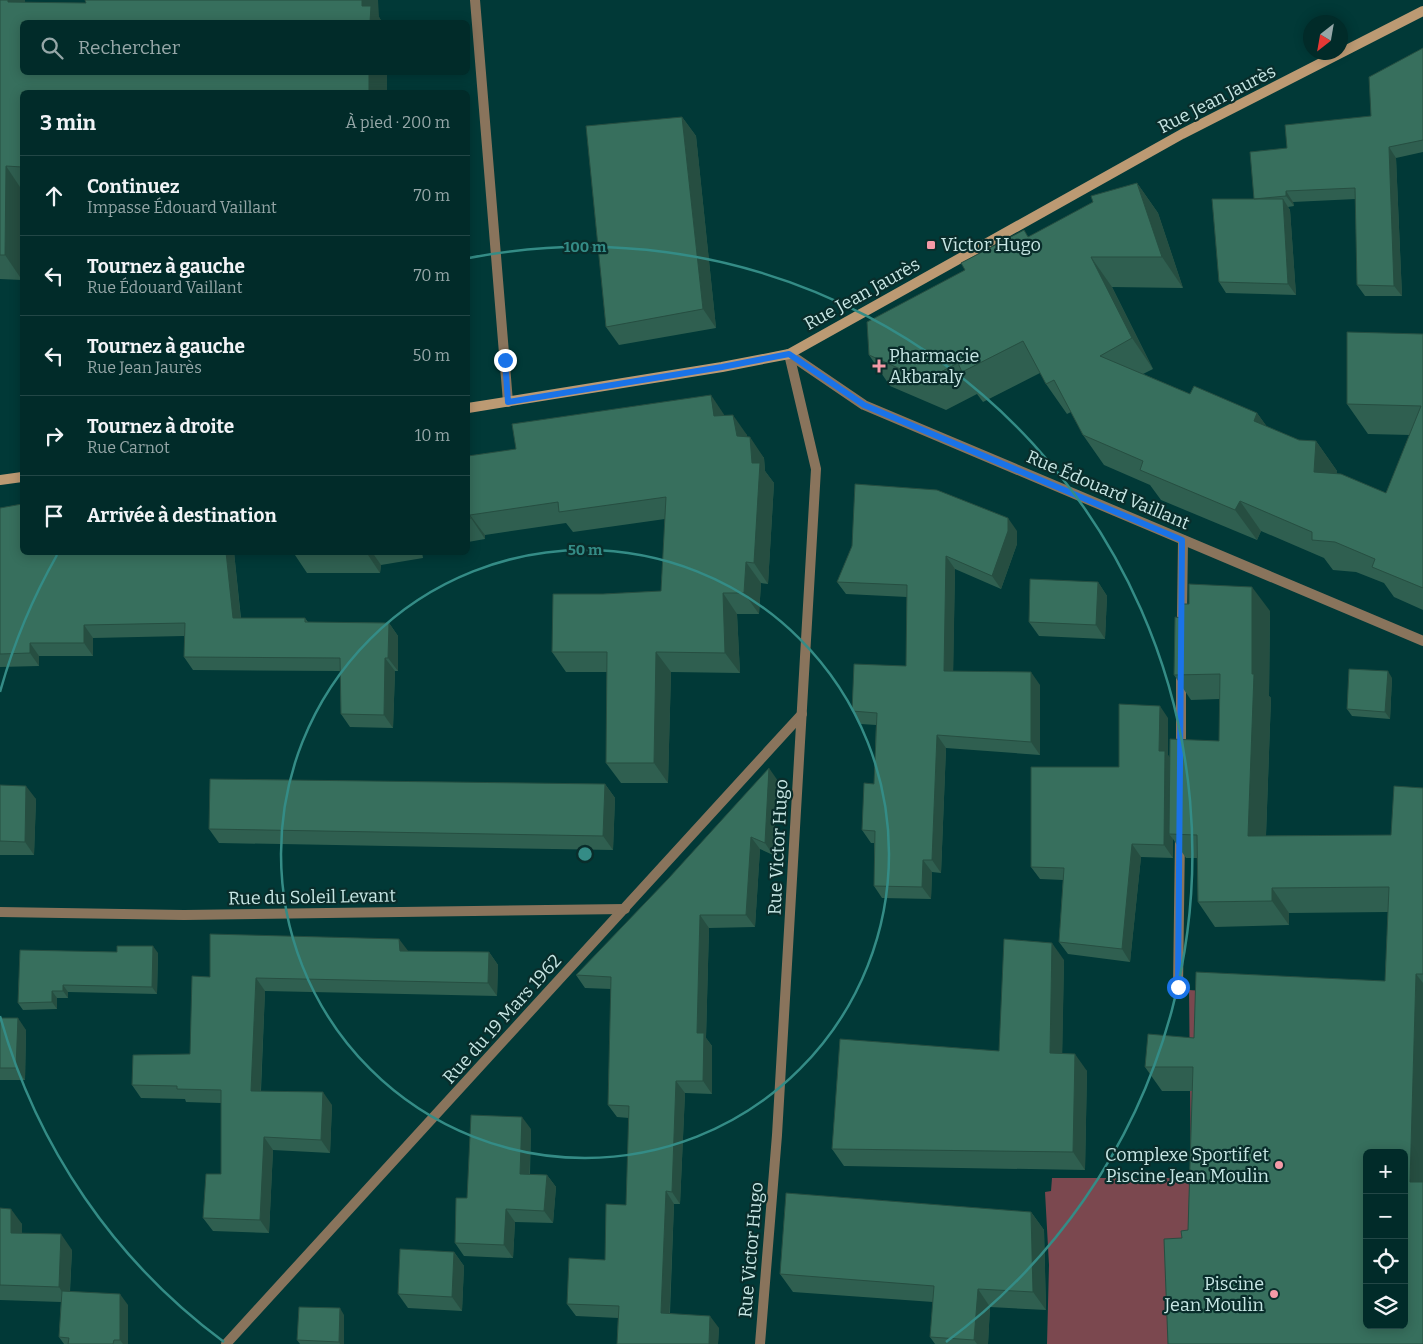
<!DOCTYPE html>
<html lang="fr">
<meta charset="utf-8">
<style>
:root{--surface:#012b29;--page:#0f3735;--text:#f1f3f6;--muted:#96a7a8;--line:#234746}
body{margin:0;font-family:Bitter,serif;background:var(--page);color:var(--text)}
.controls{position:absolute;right:15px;bottom:15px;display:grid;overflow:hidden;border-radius:8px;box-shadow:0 2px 12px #0003}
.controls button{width:45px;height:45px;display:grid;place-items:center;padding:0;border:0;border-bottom:1px solid var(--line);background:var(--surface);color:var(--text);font:25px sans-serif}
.compass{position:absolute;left:1303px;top:15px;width:45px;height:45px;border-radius:50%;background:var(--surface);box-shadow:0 2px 12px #0003;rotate:211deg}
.stop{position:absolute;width:15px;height:15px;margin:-11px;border:4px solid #1a73e8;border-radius:50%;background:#fff}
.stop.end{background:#1a73e8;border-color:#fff;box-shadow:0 1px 5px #0008}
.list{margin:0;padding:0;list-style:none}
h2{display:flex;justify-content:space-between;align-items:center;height:65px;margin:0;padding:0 20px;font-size:21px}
h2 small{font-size:16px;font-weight:400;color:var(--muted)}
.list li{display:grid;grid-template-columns:32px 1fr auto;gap:15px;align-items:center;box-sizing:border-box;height:80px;padding:0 20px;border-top:1px solid var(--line)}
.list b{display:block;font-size:19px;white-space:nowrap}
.list p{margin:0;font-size:16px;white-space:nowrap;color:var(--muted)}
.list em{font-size:16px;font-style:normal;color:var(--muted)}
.icon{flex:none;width:28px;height:28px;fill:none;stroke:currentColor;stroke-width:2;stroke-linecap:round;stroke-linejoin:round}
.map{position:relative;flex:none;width:1423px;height:1344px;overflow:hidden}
.search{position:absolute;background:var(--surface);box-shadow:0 2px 12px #0003;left:20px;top:20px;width:450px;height:55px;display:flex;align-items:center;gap:12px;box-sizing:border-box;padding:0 18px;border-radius:8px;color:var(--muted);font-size:19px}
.panel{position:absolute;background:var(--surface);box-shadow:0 2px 12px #0003;left:20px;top:90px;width:450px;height:465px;border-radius:8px}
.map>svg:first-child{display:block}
.green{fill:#7b484f;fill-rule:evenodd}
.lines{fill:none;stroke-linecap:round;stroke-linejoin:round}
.street{stroke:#89745c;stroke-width:10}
.secondary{stroke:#bc9a73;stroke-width:10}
.wall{fill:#2f5f50}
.shaded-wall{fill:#264e41}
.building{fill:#376f5d;stroke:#264e41;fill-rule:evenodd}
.route{stroke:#1a73e8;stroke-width:6}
.ring{fill:none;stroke:#348c86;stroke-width:2.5}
.poi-dot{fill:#f49aa7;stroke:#092d2b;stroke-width:2}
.labels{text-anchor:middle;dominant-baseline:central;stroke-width:4.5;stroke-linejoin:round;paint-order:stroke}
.street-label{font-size:18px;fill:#c7e6e4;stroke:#092d2b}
.poi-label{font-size:18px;fill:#c7e6e4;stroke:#092d2b;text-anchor:start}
.centre{fill:#348c86;stroke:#092d2b;stroke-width:2.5}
.ring-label{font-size:15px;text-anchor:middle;font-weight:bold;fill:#348c86;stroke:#092d2b;stroke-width:4.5;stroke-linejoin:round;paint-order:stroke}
</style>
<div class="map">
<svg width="1423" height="1344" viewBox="0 0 1423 1344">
<rect width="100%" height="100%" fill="#013937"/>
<path class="green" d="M1189 990 1402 1005 1423 1344H1047L1049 1265 1045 1192 1051 1191 1052 1178H1191ZM1367 1153H1404V1325H1367Z"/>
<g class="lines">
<g class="street">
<polyline points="475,0 508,402"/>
<polyline points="789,354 864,405 1423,641"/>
<polyline points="1182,616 1183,540"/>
<polyline points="1181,754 1181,673"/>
<polyline points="0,912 184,915 625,909"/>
<polyline points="1178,987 1180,836"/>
<polyline points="226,1344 802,714"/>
<polyline points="760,1344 777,1135 816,469 789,354"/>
</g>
<g class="secondary">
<polyline points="468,408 722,367 789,354 1182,134 1423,11"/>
<polyline points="0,480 22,477"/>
</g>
</g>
<g class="wall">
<polygon points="0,0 25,0 25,3 379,17 382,22 22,22 387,72 387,92 22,92 22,280 0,279"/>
<polygon points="1423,48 1423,152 1396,158 1402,296 1365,296 1357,285 1356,199 1293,202 1294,206 1288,207 1290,210 1296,295 1226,293 1219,282 1254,199 1287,148 1371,116"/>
<polygon points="682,117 696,136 716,328 619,345 606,327"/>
<polygon points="1137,183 1158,213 1183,288 1112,287 1153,369 1143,374 1190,394 1257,413 1267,427 1299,440 1316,441 1337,471 1336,474 1386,493 1410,435 1368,434 1347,404 1423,334 1423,610 1394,597 1384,583 1356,572 1333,570 1324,558 1261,531 1257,540 1161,500 1150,485 1104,465 1083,435 1071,412 1067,414 1046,384 1040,373 983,402 977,394 946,410 890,386 869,355 1024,230 1028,237"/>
<polygon points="725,416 747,435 747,437 764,458 765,471 774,483 768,584 761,583 759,614 737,614 740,673 671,672 668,783 621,783 606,763 607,672 566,672 552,652 603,594 661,591 665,519 573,532 566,523 485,535 485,539 468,542 468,456 516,449"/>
<polygon points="0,508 22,552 234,552 241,618 305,618 308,622 389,623 398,636 398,671 395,671 393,728 350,727 341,714 340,671 193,670 184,657 184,636 93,638 93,656 39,656 39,666 0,667"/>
<polygon points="1017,531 1017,544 1001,589 955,569 953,671 1040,685 1040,755 946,748 941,873 932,872 931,899 882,898 874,886 874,843 871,843 862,830 874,784 876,725 861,724 852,711 906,666 907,597 846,594 837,582"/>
<polygon points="293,552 422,552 423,558 381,565 380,573 307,573"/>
<polygon points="1098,582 1107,596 1105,639 1039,636 1029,622"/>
<polygon points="1270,611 1269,696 1271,698 1266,836 1391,835 1423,788 1423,1344 1182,1238 1188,1230 1192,1091 1162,1091 1145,1067 1194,1038 1385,981 1388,912 1289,913 1289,925 1215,927 1198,902 1197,858 1186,858 1173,839 1173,858 1141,857 1130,962 1068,954 1059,942 1063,880 1040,879 1031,867 1119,767 1168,718 1168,755 1170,758 1219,741 1220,699 1191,700 1174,675 1181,618"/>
<polygon points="1392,678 1390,719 1352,716 1347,709"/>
<polygon points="778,781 773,855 760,849 755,927 709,928 706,1038 712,1046 712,1094 685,1093 680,1204 674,1204 670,1313 719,1328 718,1344 617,1344 618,1318 576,1316 567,1304 605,1260 626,1205 629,1118 617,1117 608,1105 611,989 585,988 576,975"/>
<polygon points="605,784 615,798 613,850 219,843 209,829"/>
<polygon points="0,785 36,799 34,855 0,855"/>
<polygon points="20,950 158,953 157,994 68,992 68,998 57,998 57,1009 23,1010 18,1003"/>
<polygon points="407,951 489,952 498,965 497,996 265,991 261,1091 332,1105 330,1153 273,1150 269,1233 213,1231 203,1218 221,1174 221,1103 186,1102 185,1099 141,1098 132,1085 190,1054 210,977"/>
<polygon points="1064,960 1062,1053 1087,1071 1085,1170 844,1166 832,1149 999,1051"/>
<polygon points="0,1018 26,1030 25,1080 0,1080"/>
<polygon points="531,1129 530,1174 547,1175 556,1187 553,1223 515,1222 513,1258 464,1256 455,1243"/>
<polygon points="0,1208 22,1224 22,1233 72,1250 70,1292 128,1305 128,1344 64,1344 59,1337 61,1302 0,1300"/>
<polygon points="1031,1212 1044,1230 1046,1310 990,1307 988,1344 935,1344 930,1337 933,1302 793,1292 780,1274"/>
<polygon points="454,1252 464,1266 462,1311 408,1308 398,1294"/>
<polygon points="344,1315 344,1344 300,1344 297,1340"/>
</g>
<g class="shaded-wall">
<polygon points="8,0 25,0 25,22 8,2"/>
<polygon points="362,0 378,0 379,17 382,22 370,22 362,6"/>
<rect x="369" y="72" width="18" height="20"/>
<polygon points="682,117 696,136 716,328 703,309"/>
<polygon points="1389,147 1396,158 1402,296 1394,286"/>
<polygon points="6,166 22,190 22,280 5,255"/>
<polygon points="1137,183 1158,213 1183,288 1162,257"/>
<polygon points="1286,191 1293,202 1294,206 1286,196"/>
<polygon points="1283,199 1290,210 1296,295 1288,284"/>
<polygon points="1091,257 1112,287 1153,369 1132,338"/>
<polygon points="711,395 725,416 714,416"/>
<polygon points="1257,413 1279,443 1254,421"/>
<polygon points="733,415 747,435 751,456 737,436"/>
<polygon points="750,437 764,458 765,471 774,483 768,584 754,563 752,463"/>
<polygon points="1316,441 1337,471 1335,502 1314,472"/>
<polygon points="1240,501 1261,531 1257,540 1235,510"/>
<polygon points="470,515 485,535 485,539 471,518"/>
<polygon points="1008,518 1017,531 1017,544 1001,589 992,576"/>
<polygon points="226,552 234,552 242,631 233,618"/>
<polygon points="366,552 372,552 381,565 380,573"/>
<polygon points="946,556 955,569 953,684 944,671"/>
<polygon points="746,562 761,583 759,614 744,593"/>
<polygon points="1098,582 1107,596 1105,639 1096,625"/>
<polygon points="1252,587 1270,611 1269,696 1271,698 1265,861 1248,836 1252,674"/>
<polygon points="723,593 737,614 740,673 725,653"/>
<polygon points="389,623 398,636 398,671 388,658"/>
<polygon points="84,625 93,638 93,656 84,643"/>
<polygon points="30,643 39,656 39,666 30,653"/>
<polygon points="656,652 671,672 668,783 654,763"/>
<polygon points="385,658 395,671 393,728 384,715"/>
<polygon points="1388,671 1392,678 1390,719 1385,712"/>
<polygon points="1031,672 1040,685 1040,755 1031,742"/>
<polygon points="1160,706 1168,718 1168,755 1174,763 1169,834 1173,839 1173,858 1164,845 1159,751"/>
<polygon points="937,735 946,748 941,873 932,860"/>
<polygon points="769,768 778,781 773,855 765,843"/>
<polygon points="605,784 615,798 613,850 603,836"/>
<polygon points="26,786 36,799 34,855 25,842"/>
<polygon points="751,837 760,849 755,927 746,915"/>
<polygon points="1132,844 1141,857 1130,962 1122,949"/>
<polygon points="923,860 932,872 931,899 922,887"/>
<polygon points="1272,888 1289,913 1289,925 1272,901"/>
<polygon points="700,915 709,928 706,1038 712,1046 712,1094 703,1081 697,1033"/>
<polygon points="399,939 409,952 400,951"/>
<polygon points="1052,943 1064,960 1062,1070 1050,1053"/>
<polygon points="153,946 158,953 157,994 152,987"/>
<polygon points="489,952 498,965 497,996 488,983"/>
<polygon points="1416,974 1423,983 1423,1201 1410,1182"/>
<polygon points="256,978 265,991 260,1104 251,1091"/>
<polygon points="63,985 68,992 68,998 63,991"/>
<polygon points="52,991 57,998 57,1009 52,1002"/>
<polygon points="18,1018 26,1030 25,1080 16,1068"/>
<polygon points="1075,1054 1087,1071 1085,1170 1073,1152"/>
<polygon points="676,1081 685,1093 680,1204 672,1192"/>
<polygon points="323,1092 332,1105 330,1153 321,1140"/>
<polygon points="522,1117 531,1129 529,1186 520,1174"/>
<polygon points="264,1137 273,1150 269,1233 260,1220"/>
<polygon points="547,1175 556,1187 553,1223 544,1211"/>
<polygon points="666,1191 674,1204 669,1325 661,1313"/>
<polygon points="11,1209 22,1224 22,1248 11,1233"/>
<polygon points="506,1209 515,1222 513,1258 504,1245"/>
<polygon points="1031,1212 1044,1230 1046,1310 1033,1292"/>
<polygon points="61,1234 72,1250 69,1303 59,1287"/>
<polygon points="454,1252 464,1266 462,1311 452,1297"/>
<polygon points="978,1289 990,1307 988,1344 977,1344 974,1340"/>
<polygon points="120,1294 128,1305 128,1344 123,1344 120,1340"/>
<polygon points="340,1308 344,1315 344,1344 340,1344 339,1342"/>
<polygon points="710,1316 719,1328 718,1344 709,1344"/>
</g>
<g class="building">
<polygon points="0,0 8,0 8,2 86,3 85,0 362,0 362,6 371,6 370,22 22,22 22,72 369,72 369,92 22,92 22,167 6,166 5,255 0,255"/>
<polygon points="1423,48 1423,140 1389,147 1394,286 1357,285 1355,188 1286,191 1286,196 1254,199 1283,199 1288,284 1219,282 1212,199 1254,199 1250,152 1287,148 1285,125 1371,116 1369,77"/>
<polygon points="682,117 703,309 606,327 586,126"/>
<polygon points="1137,183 1162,257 1091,257 1132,338 1100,356 1190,394 1194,386 1257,413 1254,421 1299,440 1316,441 1314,472 1341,474 1386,493 1421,406 1347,404 1347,332 1423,334 1423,588 1372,567 1375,559 1335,542 1312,540 1312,532 1240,501 1235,510 1140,470 1143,461 1083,435 1054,380 1046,384 1023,341 962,372 958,363 925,380 869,355 867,322 965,270 961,263 1024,230 1028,237 1093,202 1091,196"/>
<polygon points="711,395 714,416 733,415 737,436 750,437 752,463 760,463 754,563 746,562 744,593 723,593 725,653 656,652 654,763 606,763 607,652 552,652 553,594 603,594 661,591 666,497 559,512 558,502 470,515 471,518 468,519 468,456 516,449 512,424"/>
<polygon points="855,484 937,490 1008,518 1008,531 992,576 946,556 944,671 1031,672 1031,742 937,735 932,860 923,860 922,887 874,886 875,831 862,830 864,783 874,784 877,713 852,711 854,664 906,666 907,585 837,582 852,546"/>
<polygon points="22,504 22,552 226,552 233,618 305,618 305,622 389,623 388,658 385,658 384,715 341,714 340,658 184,657 185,623 84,625 84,643 30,643 30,653 0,654 0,508"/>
<polygon points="313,552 366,552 366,553"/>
<polygon points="1030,579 1098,582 1096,625 1029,622"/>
<path d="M1189 584 1252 587V674H1254L1248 836 1391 835 1394 786 1423 788V974H1416L1410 1182H1423V1344H1168L1164 1239 1182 1238 1181 1231 1188 1230 1193 1067H1145L1148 1034 1194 1038 1196 972 1385 981 1389 887 1272 888V901L1198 902 1197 835 1169 834 1170 739 1219 741 1220 674 1174 675 1175 617 1181 618V604H1189ZM1367 1153H1404V1325H1367Z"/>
<polygon points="1349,669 1388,671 1385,712 1347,709"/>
<polygon points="1119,704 1160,706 1159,751 1165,751 1164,845 1132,844 1122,949 1059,942 1064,868 1031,867 1031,767 1119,767"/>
<polygon points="769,768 765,843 751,837 746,915 700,915 697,1033 704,1033 703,1081 676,1081 672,1192 666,1191 661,1313 710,1316 709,1344 617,1344 619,1306 567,1304 569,1258 605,1260 606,1204 626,1205 629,1106 608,1105 611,977 576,975 668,879"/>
<polygon points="210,779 605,784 603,836 209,829"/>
<polygon points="0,785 26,786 25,842 0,841"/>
<polygon points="210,934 399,939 400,951 489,952 488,983 256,978 251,1091 323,1092 321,1140 264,1137 260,1220 203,1218 206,1174 221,1174 221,1090 177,1089 177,1086 132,1085 133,1055 190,1054 192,976 210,977"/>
<polygon points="1004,939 1052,943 1050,1053 1075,1054 1073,1152 832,1149 840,1039 999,1051"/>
<polygon points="117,946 153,946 152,987 63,985 63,991 52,991 52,1002 18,1003 20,950 117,952"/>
<polygon points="0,1018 18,1018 16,1068 0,1068"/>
<polygon points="471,1115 522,1117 520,1174 547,1175 544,1211 506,1209 504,1245 455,1243 456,1198 467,1198"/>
<polygon points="786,1193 1031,1212 1033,1292 978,1289 974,1340 930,1337 934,1286 780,1274"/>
<polygon points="0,1208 11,1209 11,1233 61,1234 59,1287 0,1285"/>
<polygon points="400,1249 454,1252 452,1297 398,1294"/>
<polygon points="62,1291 120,1294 120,1340 114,1340 113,1344 68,1344 69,1338 59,1337"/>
<polygon points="299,1307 340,1308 339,1342 297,1340"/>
</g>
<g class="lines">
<polyline class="route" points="505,360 508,402 722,367 789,354 864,405 1182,540 1178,987"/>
</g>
<g class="ring">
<circle cx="585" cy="854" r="304"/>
<path d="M224 1342A607 607 0 0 1 0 1016M0 692A607 607 0 0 1 57 555M469 258A607 607 0 0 1 946 1342"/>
</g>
<g class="poi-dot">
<rect x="926" y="240" width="10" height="10" rx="2.5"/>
<path d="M876.5 358.5h5v5h5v5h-5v5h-5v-5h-5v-5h5z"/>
<circle cx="1279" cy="1165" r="5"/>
<circle cx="1274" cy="1294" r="5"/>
</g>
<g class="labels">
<g class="street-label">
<text transform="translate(1217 99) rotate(-27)">Rue Jean Jaurès</text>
<text transform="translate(862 294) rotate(-29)">Rue Jean Jaurès</text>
<text transform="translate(1108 490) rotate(23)">Rue Édouard Vaillant</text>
<text transform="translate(778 847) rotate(-87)">Rue Victor Hugo</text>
<text transform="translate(312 897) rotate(-1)">Rue du Soleil Levant</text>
<text transform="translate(502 1019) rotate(-48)">Rue du 19 Mars 1962</text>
<text transform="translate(751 1250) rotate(-85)">Rue Victor Hugo</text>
</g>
<g class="poi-label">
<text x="941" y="245">Victor Hugo</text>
<text x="889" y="356">Pharmacie<tspan x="889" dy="21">Akbaraly</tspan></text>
<text x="1269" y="1155" text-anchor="end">Complexe Sportif et<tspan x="1269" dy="21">Piscine Jean Moulin</tspan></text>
<text x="1264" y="1284" text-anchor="end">Piscine<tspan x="1264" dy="21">Jean Moulin</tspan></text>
</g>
</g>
<circle cx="585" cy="854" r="8" class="centre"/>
<g class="ring-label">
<text x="585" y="252">100 m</text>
<text x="585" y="555">50 m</text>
</g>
</svg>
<div class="controls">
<button>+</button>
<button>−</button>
<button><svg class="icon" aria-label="locate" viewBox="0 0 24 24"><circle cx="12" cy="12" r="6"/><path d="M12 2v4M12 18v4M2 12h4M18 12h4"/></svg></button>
<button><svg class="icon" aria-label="layers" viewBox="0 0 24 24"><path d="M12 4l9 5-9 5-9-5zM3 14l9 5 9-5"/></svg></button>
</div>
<svg class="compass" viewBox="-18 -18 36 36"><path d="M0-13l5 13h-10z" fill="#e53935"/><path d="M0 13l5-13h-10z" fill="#96a7a8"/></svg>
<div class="stop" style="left:1178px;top:987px"></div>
<div class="stop end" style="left:505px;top:360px"></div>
<div class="search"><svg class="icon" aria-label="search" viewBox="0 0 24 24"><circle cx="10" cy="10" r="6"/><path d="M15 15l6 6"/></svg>Rechercher</div>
<section class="panel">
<h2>3 min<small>À pied · 200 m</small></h2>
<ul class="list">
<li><svg class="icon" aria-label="ahead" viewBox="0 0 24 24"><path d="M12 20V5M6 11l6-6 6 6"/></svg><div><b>Continuez</b><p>Impasse Édouard Vaillant</p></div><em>70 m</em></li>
<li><svg class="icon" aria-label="left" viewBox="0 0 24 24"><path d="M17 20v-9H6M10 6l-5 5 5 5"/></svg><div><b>Tournez à gauche</b><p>Rue Édouard Vaillant</p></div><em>70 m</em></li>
<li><svg class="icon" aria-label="left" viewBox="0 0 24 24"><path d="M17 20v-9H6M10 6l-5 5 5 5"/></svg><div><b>Tournez à gauche</b><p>Rue Jean Jaurès</p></div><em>50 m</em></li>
<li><svg class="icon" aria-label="right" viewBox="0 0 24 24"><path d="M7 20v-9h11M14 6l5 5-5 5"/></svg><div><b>Tournez à droite</b><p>Rue Carnot</p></div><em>10 m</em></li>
<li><svg class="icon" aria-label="arrive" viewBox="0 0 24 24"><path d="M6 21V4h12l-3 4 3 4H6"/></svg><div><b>Arrivée à destination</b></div></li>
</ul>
</section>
</div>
